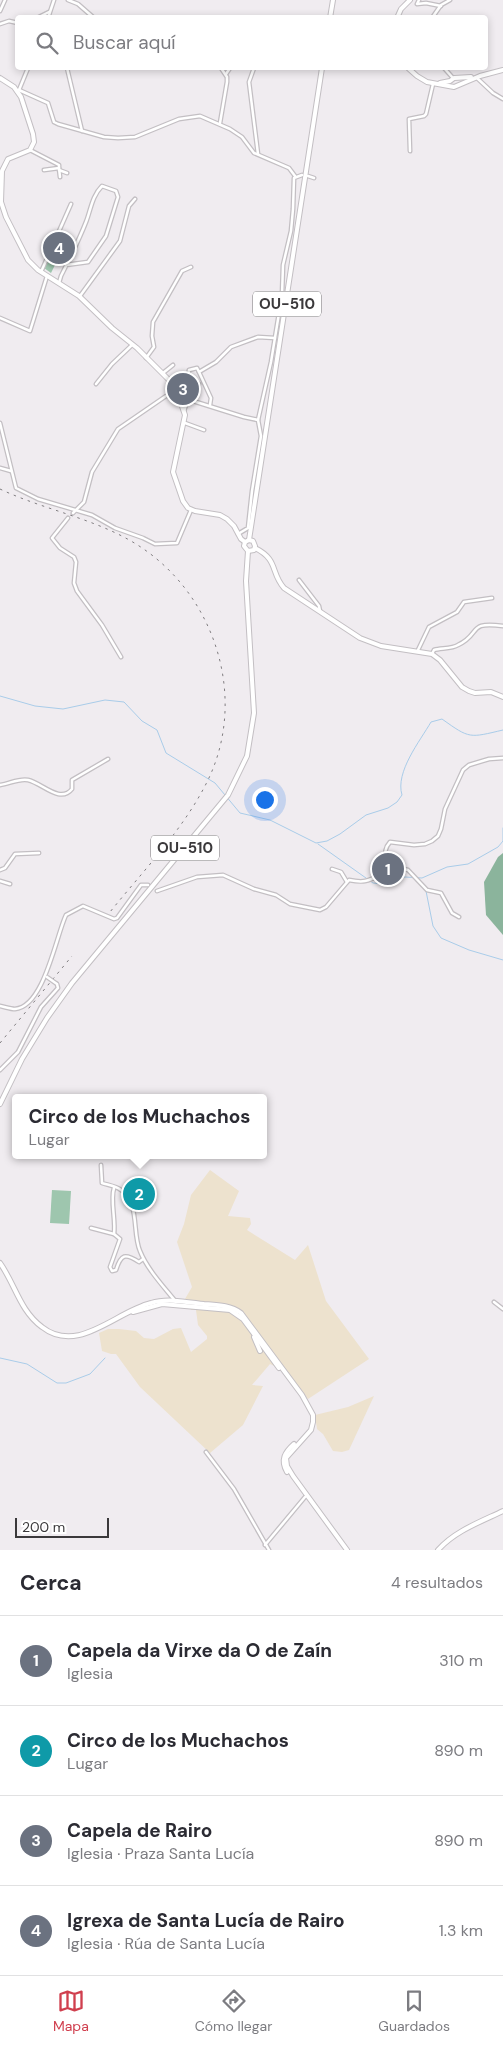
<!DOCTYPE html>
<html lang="es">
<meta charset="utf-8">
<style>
:root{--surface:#fff;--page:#f2f2f3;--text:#2b2b33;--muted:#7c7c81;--line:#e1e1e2;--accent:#d03f4e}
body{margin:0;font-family:"DM Sans",sans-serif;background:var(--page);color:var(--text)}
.scale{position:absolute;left:15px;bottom:12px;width:94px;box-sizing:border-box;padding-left:5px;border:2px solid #3b393b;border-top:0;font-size:14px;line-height:18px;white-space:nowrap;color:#3b393b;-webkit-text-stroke:4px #fff;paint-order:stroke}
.you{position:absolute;left:264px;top:799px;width:18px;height:18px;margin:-12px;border:4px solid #fff;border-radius:50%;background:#1a73e8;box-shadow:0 0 0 8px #1a73e833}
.badge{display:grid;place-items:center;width:32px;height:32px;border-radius:50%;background:var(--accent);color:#fff;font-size:16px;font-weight:700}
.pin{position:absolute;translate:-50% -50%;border:2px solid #fff;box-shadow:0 1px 5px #0006}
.popup{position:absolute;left:12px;top:1094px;width:255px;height:65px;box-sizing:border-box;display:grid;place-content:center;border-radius:5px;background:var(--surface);filter:drop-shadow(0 1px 4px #0005);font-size:16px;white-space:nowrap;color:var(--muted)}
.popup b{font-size:19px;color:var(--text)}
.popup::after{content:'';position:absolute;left:50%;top:100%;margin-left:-10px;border:10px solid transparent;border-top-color:var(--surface)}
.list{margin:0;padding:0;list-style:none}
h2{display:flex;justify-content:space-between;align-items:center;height:65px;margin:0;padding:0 20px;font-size:21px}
h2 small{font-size:16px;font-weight:400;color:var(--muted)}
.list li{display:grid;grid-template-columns:32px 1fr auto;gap:15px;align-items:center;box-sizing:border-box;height:90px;padding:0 20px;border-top:1px solid var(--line)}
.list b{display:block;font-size:19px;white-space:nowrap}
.list p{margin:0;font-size:16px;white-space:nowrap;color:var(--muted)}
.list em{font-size:16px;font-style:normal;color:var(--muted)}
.icon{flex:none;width:28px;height:28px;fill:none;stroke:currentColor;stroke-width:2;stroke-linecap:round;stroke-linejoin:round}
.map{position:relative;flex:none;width:503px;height:1550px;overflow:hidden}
.search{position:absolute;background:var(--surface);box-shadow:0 2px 8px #0003;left:15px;right:15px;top:15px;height:55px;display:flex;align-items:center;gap:12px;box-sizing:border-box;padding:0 18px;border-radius:5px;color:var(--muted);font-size:19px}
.sheet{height:425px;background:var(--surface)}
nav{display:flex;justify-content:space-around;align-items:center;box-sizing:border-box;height:70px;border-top:1px solid var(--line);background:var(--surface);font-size:14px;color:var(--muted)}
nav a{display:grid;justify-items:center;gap:2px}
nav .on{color:var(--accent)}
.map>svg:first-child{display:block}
.industrial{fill:#ede2ce}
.green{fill:#9ec6ae}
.forest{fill:#8bb49c}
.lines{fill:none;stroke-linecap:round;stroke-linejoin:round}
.stream{stroke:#a9cce9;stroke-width:1}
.street-casing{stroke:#c3bfc3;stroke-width:5}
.secondary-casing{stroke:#c3bfc3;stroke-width:6}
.primary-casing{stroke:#c3bfc3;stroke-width:6}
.street{stroke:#fff;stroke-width:2.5}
.secondary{stroke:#fff;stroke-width:4}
.primary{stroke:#fff;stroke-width:4}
.rail{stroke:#807d80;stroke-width:1;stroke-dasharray:2.5 5;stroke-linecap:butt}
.street-bridge-casing{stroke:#c3bfc3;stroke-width:5;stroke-linecap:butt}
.street-bridge{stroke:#fff;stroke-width:2.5}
.labels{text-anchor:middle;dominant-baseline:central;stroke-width:5;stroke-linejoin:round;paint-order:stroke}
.shield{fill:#fff;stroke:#767476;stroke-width:1}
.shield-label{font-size:15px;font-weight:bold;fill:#3b393b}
</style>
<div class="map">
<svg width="503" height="1550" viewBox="0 0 503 1550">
<rect width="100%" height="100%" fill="#f0ecf0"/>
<g class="industrial">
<polygon points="210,1170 239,1191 228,1216 250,1218 251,1224 247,1230 295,1260 308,1245 326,1301 369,1359 308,1399 288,1372 270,1364 252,1385 263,1386 243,1425 210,1453 140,1387 116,1354 111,1354 102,1351 99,1333 108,1329 119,1329 136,1331 144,1338 154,1339 173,1329 181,1328 191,1352 207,1339 207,1336 198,1325 196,1310 191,1310 185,1299 192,1287 177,1242 184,1224 191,1195"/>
<polygon points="374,1396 349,1450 342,1452 333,1451 323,1434 317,1429 315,1415 348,1407"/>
</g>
<g class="green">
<polygon points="50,254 59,257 51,273 44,268"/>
<polygon points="52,1190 71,1191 69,1224 50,1223"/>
</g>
<polygon class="forest" points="503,853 503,935 486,915 484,882 498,857"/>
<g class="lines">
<g class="stream">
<path d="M0 696 35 706 63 709 105 700 124 702 142 721 157 730 166 753 215 783 240 813 270 820 316 843 327 841 340 834 366 815 388 808 397 802 402 795C395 772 420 741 431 722L442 719C470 739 469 738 503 730"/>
<polyline points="318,844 373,883 382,884 388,880 405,877 422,878 447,867 468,864 498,847 503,841 503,828"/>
<polyline points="426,891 433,926 441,938 469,950 503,960"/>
<polyline points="0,1358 27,1364 57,1383 66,1383 90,1374 105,1358"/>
</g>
<g class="street-casing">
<g id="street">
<polyline points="68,0 78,4 94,18"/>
<polyline points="419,0 417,4 426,3 441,6"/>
<polyline points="0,11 5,0"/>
<polyline points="37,18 49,12"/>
<polyline points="48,18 54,0"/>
<polyline points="432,18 441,5 450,0"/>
<polyline points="0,24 9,21 18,23"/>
<polyline points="67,68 82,131"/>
<polyline points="254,68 249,82 258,154"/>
<polyline points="444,68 453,78"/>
<polyline points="226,74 230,68"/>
<polyline points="477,78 493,93 503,99"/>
<polyline points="19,90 48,103 54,122 58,124 104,137 118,138 135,137 179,119 200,116 230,129 242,137 254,153 289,168 295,176"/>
<polyline points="19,90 28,68"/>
<polyline points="220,123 227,82 227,77 221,68"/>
<polyline points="30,150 59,165 59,168 44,170"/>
<polyline points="410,151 409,119 424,116 426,114 433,84"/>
<polyline points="59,168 60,177"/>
<polyline points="59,170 67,173"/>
<polyline points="308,176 314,178"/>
<polyline points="41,272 71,204"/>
<path d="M59 283 61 276C70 258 79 240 86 222 91 209 92 196 102 186L116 191 118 197 106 236 88 262 66 265"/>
<polyline points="80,296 120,241 129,206 135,199"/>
<polyline points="0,318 30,331 47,276"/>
<polyline points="146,358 154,347 152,336 153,322 182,271 191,267"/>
<polyline points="199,372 211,398 210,405"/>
<polyline points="163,373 173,365"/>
<polyline points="96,384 112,364 132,345"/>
<polyline points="179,390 180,385 184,382 184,378 188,376 189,370 197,368 199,372 216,362 231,347 258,337 275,338"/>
<polyline points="179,390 193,401 244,417 258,420"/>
<polyline points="184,411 188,399 199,384"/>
<polyline points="0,423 16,488 38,499 92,515 115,528 143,538 155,544 177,543 191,510"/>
<polyline points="185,423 204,430"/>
<polyline points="0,468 11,471"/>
<polyline points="73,513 84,502 92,472 118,429 166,396 178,395"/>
<polyline points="68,518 52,538 60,548 74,557 76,562 74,583 77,591 102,625 121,657"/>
<polyline points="238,534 248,528 252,491 261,436 258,420 271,362 282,295 283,265 291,231 293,209 294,178 302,175"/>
<polyline points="299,580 319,606 320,611"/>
<polyline points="418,650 429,627 457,612 464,602 492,598"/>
<path d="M432 654 434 650C441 648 452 649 458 645 482 634 466 621 503 626"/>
<path d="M0 785C9 784 19 778 28 780 42 783 60 804 72 789V780L108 759"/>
<polyline points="386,865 408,870 427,890 441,893 452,913 459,917"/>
<polyline points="332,869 341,872 347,882"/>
<polyline points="0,870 5,868 15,854 39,853"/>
<polyline points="0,881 10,884"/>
<path d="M157 891 197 877 223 875 254 889 276 895 290 904 320 910 326 907 349 880C354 881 360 882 365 881 372 880 386 872 386 864 386 855 383 850 390 842L414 845 425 844 432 841 438 836 441 829 445 809 463 770 469 765 489 759 503 758"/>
<path d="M0 1006C5 1007 11 1009 15 1009 44 1007 56 936 66 915L83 906 114 919 117 918 141 885H148"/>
<polyline points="0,1070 18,1052 41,1007 58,988 57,984"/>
<path d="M101 1165 102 1183C108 1185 116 1186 121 1190 140 1203 132 1233 140 1251 147 1269 164 1287 176 1302"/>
<path d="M91 1228 114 1234 120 1239 110 1267 112 1271 116 1270C121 1254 125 1253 139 1262L143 1259"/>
<path d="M114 1234C116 1220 110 1200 114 1188"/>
<polyline points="494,1302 503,1309"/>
<polyline points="206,1452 234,1489 269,1550"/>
<polyline points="265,1545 305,1497"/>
</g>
</g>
<g class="secondary-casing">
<g id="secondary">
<polyline points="397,18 401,9 410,0"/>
<polyline points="408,68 417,76 427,82 454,87 480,76 503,70"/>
<polyline points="0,78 14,87 21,97 33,134 34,142 30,150 8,159 2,171 1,202 6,217 28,260 38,270 79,296 112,328 137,348 175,386 185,415 173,472 183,501 188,508 195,511 220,515 227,519 234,526 241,539 245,542"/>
<polyline points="440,83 450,81 454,78 471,77"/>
<path d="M255 548C279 560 270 572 284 588L360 638 381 646 432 654 440 660 462 687 469 691 475 693 491 692 503 697"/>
<path d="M0 1263C15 1284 20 1311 42 1327 78 1355 115 1312 151 1303 167 1298 187 1302 204 1304 217 1305 230 1305 241 1313L302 1395 313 1415V1422L311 1430 286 1458 287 1466 293 1476 347 1550"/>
<polyline points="133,1312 162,1304 230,1310 243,1319 279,1368"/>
<polyline points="254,1337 260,1351"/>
<path d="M287 1472C280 1460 285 1452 294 1444"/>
<path d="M438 1550C455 1531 480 1522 503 1511"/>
</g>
</g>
<g class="primary-casing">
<g id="primary">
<polyline points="330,18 333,0"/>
<polyline points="249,540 322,68"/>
<polyline points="248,551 254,550 255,546 253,541 249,540"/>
<polyline points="0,1104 22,1059 47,1018 72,983 228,795 247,756 254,713 246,581 248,551 244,546 245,542 249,540"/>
</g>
</g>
<use href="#street" class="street"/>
<use href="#secondary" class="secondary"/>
<use href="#primary" class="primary"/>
<g class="rail">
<path d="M0 489C44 510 94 518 136 544 215 593 249 698 207 782 183 830 143 871 110 912"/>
<polyline points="0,1043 72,956"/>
</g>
<g class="street-bridge-casing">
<polyline id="street-bridge" points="47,977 57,984"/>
</g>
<use href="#street-bridge" class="street-bridge"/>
</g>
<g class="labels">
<g class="shield">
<rect x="253" y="291.5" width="68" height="25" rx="4"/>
<rect x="151" y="835.5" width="68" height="25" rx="4"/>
</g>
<g class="shield-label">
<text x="287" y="304">OU-510</text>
<text x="185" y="848">OU-510</text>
</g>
</g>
</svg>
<div class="scale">200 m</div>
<div class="you"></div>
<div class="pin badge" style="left:388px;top:869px;background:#6b7280">1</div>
<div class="pin badge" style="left:139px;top:1194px;background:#0f9aa8">2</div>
<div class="popup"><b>Circo de los Muchachos</b>Lugar</div>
<div class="pin badge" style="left:183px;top:389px;background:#6b7280">3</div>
<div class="pin badge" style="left:59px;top:248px;background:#6b7280">4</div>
<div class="search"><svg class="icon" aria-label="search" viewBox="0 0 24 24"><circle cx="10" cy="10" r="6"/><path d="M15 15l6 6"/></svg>Buscar aquí</div>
</div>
<section class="sheet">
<h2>Cerca<small>4 resultados</small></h2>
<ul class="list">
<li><span class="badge" style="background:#6b7280">1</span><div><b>Capela da Virxe da O de Zaín</b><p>Iglesia</p></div><em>310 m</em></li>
<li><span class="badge" style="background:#0f9aa8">2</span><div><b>Circo de los Muchachos</b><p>Lugar</p></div><em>890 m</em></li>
<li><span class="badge" style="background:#6b7280">3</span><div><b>Capela de Rairo</b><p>Iglesia · Praza Santa Lucía</p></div><em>890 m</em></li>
<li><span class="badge" style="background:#6b7280">4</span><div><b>Igrexa de Santa Lucía de Rairo</b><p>Iglesia · Rúa de Santa Lucía</p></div><em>1.3 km</em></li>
</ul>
</section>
<nav>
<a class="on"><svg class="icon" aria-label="map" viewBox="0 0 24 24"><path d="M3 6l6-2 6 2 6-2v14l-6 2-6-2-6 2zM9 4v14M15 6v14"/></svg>Mapa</a>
<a><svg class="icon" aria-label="directions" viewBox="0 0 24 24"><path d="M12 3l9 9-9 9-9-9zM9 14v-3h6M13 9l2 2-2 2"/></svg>Cómo llegar</a>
<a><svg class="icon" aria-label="saved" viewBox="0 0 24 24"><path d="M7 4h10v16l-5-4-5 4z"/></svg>Guardados</a>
</nav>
